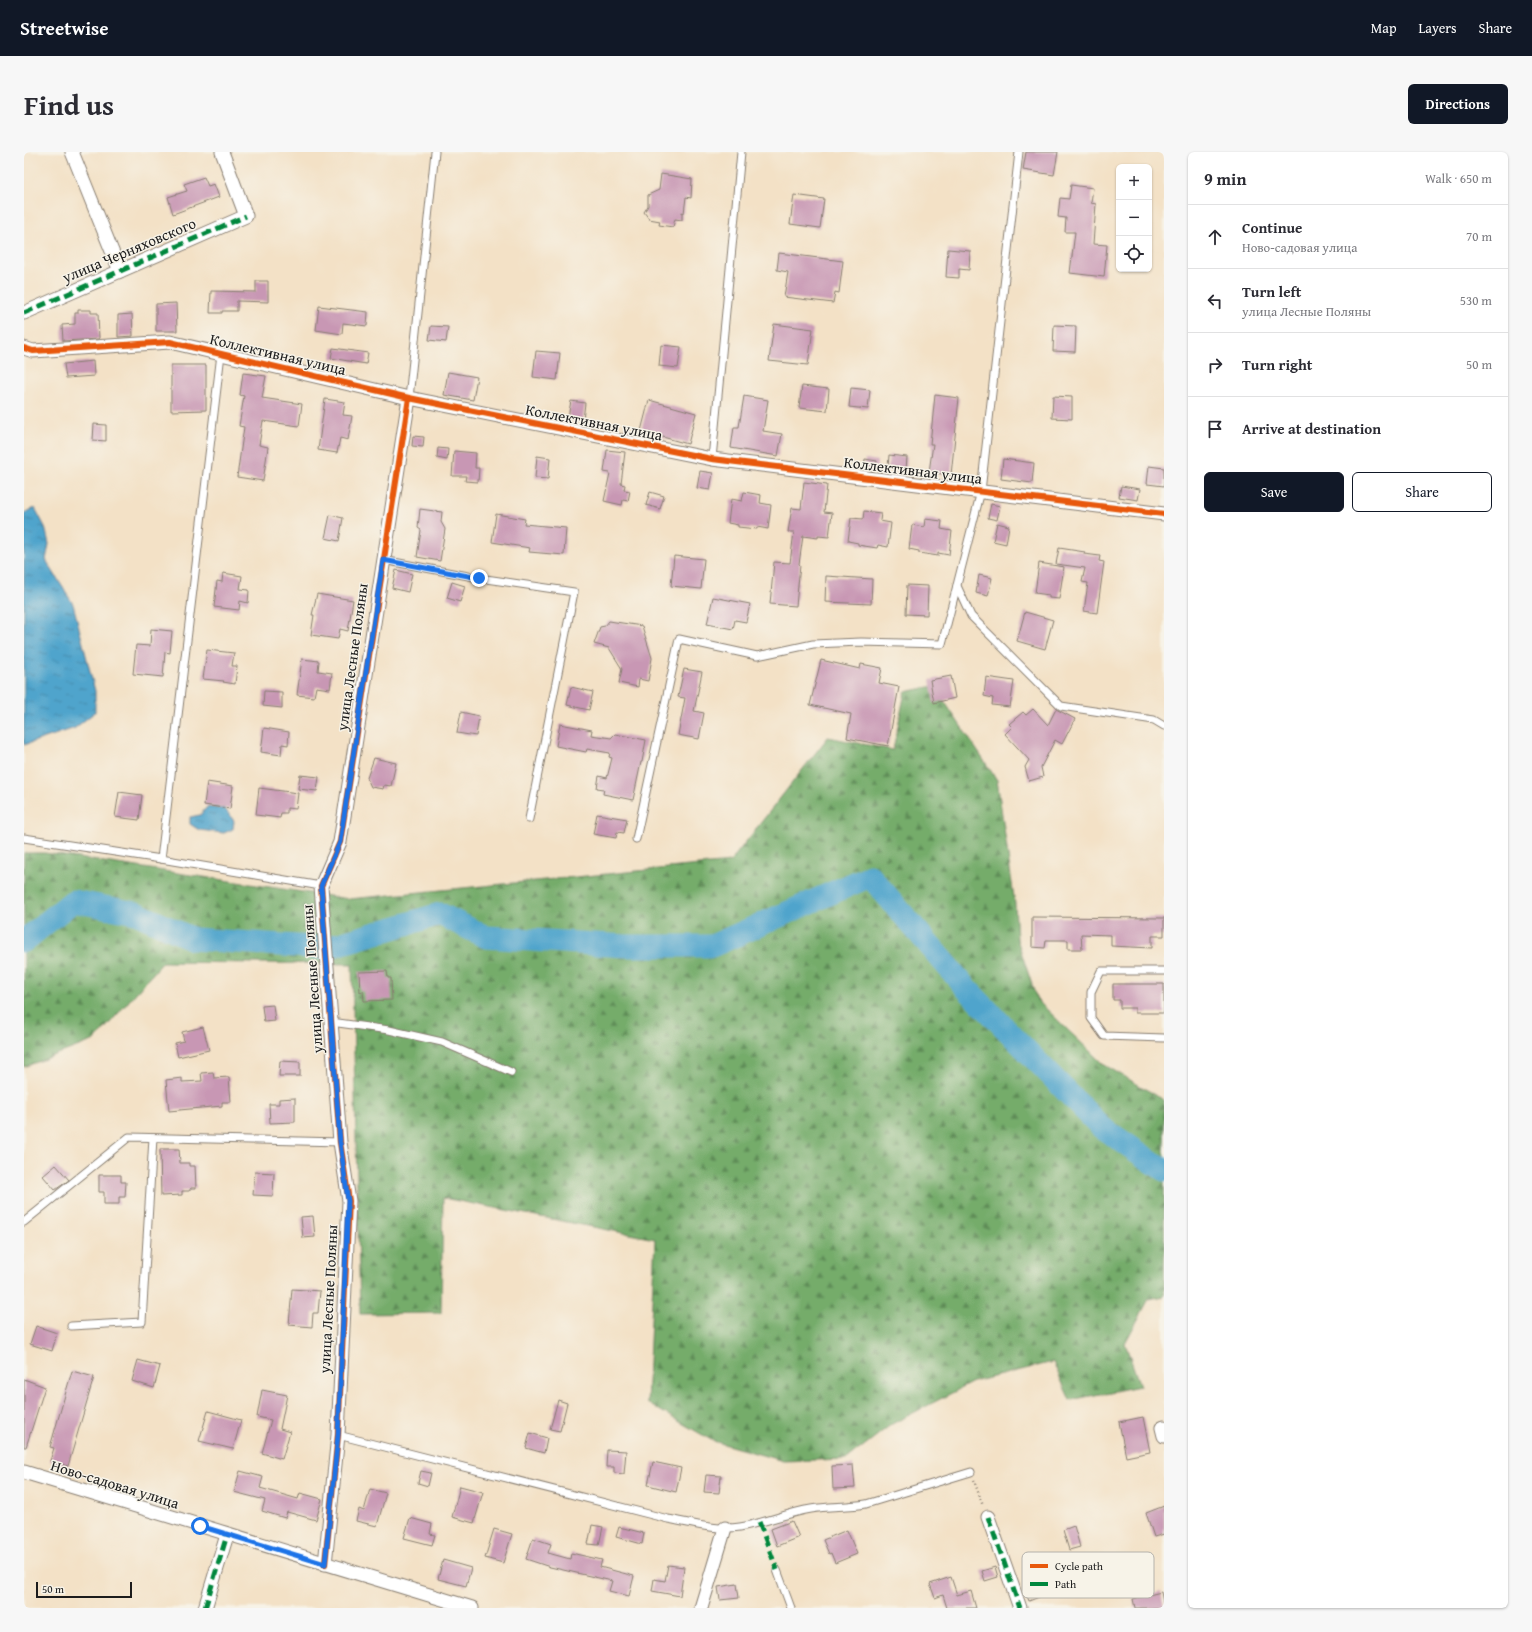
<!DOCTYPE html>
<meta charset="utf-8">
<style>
:root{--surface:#fff;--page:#f7f7f7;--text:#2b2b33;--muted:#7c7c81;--line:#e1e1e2;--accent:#111827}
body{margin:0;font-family:"Gentium Book Plus",serif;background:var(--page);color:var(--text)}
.controls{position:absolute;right:12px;top:12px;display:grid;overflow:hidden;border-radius:6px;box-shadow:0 1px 3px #0004}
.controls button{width:36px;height:36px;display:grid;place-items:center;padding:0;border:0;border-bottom:1px solid var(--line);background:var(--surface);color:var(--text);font:20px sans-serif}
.scale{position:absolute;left:12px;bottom:10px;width:96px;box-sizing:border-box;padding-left:4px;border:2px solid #1c1c1c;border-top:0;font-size:11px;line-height:14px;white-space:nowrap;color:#1c1c1c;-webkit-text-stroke:3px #f7f3e8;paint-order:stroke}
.stop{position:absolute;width:12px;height:12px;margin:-9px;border:3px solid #1a73e8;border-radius:50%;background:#fff}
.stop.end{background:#1a73e8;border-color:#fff;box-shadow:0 1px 4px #0008}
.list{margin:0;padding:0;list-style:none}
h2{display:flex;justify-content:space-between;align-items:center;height:52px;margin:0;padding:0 16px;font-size:17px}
h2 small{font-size:13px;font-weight:400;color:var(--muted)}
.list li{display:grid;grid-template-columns:26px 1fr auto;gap:12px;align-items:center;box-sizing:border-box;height:64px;padding:0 16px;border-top:1px solid var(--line)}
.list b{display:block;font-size:15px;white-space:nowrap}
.list p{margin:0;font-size:13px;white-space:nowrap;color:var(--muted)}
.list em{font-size:13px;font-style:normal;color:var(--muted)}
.actions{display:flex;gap:8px;padding:12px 16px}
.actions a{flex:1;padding:9px 0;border:1px solid var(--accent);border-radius:6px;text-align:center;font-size:14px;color:var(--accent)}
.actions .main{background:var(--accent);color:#fff}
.icon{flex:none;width:22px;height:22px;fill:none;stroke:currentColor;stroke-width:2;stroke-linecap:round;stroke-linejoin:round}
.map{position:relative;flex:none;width:1140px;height:1456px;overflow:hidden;border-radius:6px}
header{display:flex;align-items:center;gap:24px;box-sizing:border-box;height:56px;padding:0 20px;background:var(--accent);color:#fff}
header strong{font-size:19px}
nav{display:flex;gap:22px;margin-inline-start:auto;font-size:14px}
.intro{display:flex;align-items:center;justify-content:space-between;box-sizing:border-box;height:96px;padding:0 24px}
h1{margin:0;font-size:28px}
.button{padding:10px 18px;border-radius:6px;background:var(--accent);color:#fff;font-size:14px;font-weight:700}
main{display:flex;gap:24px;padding:0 24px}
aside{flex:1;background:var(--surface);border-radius:6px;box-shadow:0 1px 3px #0004}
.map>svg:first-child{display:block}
.forest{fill:url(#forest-firs);stroke:#486444}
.water{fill:url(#water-ripples);stroke:#366074}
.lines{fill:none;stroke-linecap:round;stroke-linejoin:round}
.river{stroke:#50a4cc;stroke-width:23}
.building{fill:#c897b4}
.service-casing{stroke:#887e71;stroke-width:9}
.minor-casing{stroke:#887e71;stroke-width:15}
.path{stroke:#887e71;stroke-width:2.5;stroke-dasharray:1 3;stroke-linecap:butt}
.service{stroke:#fff;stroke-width:7}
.minor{stroke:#fff;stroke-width:13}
.quiet{stroke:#00873e;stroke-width:5;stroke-dasharray:10 5;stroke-linecap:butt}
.cycleway-casing{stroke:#f7f3e8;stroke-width:8}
.cycleway{stroke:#e8590c;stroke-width:6}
.route{stroke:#1a73e8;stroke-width:5}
.labels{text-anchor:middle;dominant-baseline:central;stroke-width:3;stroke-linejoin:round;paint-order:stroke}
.street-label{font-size:15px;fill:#1c1c1c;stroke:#f7f3e8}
.key{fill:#f7f3e8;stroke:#b5b2ab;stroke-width:1}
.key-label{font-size:11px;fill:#1c1c1c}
</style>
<header>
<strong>Streetwise</strong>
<nav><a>Map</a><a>Layers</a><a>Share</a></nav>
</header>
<div class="intro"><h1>Find us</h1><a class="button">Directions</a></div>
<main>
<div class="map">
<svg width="1140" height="1456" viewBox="0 0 1140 1456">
<defs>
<pattern id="forest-firs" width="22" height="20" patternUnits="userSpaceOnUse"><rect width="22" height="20" fill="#74ac6b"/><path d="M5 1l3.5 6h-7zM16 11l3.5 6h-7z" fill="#5e8b57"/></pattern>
<pattern id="water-ripples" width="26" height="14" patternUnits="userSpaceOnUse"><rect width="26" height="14" fill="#50a4cc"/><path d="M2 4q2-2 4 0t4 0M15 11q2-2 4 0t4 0" fill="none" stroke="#4285a5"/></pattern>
</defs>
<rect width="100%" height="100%" fill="#f7f3e8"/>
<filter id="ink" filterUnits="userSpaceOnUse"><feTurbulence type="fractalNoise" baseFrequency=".025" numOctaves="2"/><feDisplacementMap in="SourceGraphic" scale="8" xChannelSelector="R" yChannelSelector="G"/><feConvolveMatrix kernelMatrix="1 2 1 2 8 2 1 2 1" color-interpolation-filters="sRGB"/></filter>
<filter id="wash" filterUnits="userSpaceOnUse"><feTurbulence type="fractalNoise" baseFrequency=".012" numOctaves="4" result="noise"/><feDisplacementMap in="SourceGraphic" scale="16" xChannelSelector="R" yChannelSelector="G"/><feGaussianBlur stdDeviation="0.9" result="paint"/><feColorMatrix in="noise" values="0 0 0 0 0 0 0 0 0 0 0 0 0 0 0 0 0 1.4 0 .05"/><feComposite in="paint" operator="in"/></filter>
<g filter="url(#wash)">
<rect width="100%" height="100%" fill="#f3e1c6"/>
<polygon class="forest" points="910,534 973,628 991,752 993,787 1013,848 1079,912 1140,948 1140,1144 1125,1147 1101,1191 1116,1234 1046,1248 1029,1210 949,1230 868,1272 823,1307 759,1309 689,1289 623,1251 631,1087 419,1046 417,1161 336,1162 328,812 139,810 71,888 0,915 0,701 21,701 325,747 706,710 804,585 869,598 881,540"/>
<g class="water">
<polygon points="11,356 21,375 25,392 22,408 49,452 71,539 71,560 51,576 0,593 0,361"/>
<polygon points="183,655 201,657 210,669 209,677 200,681 175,678 166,672 166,665 176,663"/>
</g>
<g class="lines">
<polyline class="river" points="0,789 49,749 112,761 169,787 302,796 416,762 462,785 602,794 688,794 846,724 942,836 1077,975 1140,1018"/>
</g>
<g id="blocks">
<g class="building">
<polygon points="1002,0 1034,0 1030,23 999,18"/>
<polygon points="637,22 668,27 667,46 662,45 660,61 658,60 658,68 651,67 649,75 635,73 636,69 625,67 620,60 624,54 624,43 635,38"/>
<polygon points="180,25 184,34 190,32 195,45 149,62 144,45 163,39 160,32"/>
<polygon points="1047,33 1069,36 1067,51 1072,52 1069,92 1083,93 1080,125 1046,121 1051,80 1041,80 1042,66 1034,65 1036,46 1045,47"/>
<polygon points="770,43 800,47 796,76 766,72"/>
<polygon points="924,97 946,99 945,118 935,117 935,126 922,125"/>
<polygon points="755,101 819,109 815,141 811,140 809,151 760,145 764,120 753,118"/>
<polygon points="232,129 244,129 244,150 213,149 213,159 198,159 198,161 186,161 187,139 232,140"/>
<polygon points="152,151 153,179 132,179 132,152"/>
<polygon points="295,154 344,160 343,174 319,171 318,182 292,178"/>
<polygon points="54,158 67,158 67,161 74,161 75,187 39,189 38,173 51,172 51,161 54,161"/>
<polygon points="108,162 109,184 94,185 94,163"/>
<polygon points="750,172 789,177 784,213 745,209"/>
<polygon points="1030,173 1052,174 1051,200 1029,199"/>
<polygon points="407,174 424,175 422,190 405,188"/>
<polygon points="637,193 657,195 654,216 635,214"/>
<polygon points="309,196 344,201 342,212 307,206"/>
<polygon points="512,199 536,201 533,228 509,225"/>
<polygon points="69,209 70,224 42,226 40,212"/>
<polygon points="147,213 182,213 182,258 147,259"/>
<polygon points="424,220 453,225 449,248 420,243"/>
<polygon points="219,221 242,224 238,246 278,252 275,274 239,269 235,293 244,295 239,329 213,325 220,275 215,274 220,244 216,243"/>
<polygon points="778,234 805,237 803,259 775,256"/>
<polygon points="827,236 846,238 844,257 825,255"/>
<polygon points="911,243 935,246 927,323 905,320 909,292 906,292"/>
<polygon points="720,244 744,248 739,279 758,282 754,304 707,296 710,275 715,275"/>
<polygon points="1029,244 1048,245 1048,267 1028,266"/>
<polygon points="301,247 321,250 319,263 328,264 324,288 316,286 313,301 294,298"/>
<polygon points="625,248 672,261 664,292 617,279"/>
<polygon points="547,249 561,251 559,268 544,265"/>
<polygon points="70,272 82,273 82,289 69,288"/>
<polygon points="389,284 400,285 399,295 388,294"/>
<polygon points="414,296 424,297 423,308 413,306"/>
<polygon points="583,298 601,300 597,332 601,333 600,338 606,339 604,349 599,348 598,353 580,349 586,321 580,320"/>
<polygon points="430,299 452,301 451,316 455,316 454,330 441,329 442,324 428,324"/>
<polygon points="865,303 883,305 882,318 864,316"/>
<polygon points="513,304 526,306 524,327 511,326"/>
<polygon points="841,307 853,309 852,319 840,317"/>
<polygon points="979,307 1010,311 1008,331 977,327"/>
<polygon points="1125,314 1140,316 1140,334 1123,332"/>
<polygon points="676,319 689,321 686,338 673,336"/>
<polygon points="780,330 803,333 800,360 808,361 805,385 794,384 794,386 779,384 775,412 776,413 772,454 746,452 750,410 766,411 770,380 764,380 768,356 777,357"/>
<polygon points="1097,334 1116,337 1114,348 1095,345"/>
<polygon points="626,340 640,344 636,357 622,353"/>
<polygon points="720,340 737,343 736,351 747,353 744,377 733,375 733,377 714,375 714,373 704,371 707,347 718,349"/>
<polygon points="967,352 976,354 973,368 964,366"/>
<polygon points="396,357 418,360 417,370 421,377 416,409 393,405 397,378 394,376"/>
<polygon points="840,359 857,361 856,369 867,371 864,395 854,393 853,396 834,393 834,391 824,389 827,366 839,367"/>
<polygon points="472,362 501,367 500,372 542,376 540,403 505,400 506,396 468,390"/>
<polygon points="306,363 319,366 315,389 301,386"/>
<polygon points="901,367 918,369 917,377 928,379 925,403 914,401 914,404 895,401 895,399 885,397 888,373 900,375"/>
<polygon points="973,371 985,374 982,392 969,389"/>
<polygon points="1035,396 1061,400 1060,402 1076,404 1075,409 1080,410 1073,461 1060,459 1064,431 1058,430 1061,416 1032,412"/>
<polygon points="650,404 680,407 677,437 647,434"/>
<polygon points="1015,411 1040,415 1035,447 1025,446 1025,443 1011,441"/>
<polygon points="372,418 388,422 384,440 368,436"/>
<polygon points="199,421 218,424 216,437 225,438 224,451 216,449 215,458 190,455 193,429 198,430"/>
<polygon points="955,423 968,426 964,444 952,441"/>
<polygon points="802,424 848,427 847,452 801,450"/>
<polygon points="428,430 441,434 436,450 423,446"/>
<polygon points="883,433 904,434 903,463 882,462"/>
<polygon points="293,442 329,448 324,479 316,477 314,487 287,483 290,463 288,463"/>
<polygon points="689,445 726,452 722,470 711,468 709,477 683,472"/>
<polygon points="1001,460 1029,468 1021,497 993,489"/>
<polygon points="585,469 618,474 628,506 624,529 615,527 614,535 595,531 598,517 585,496 570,492 576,475 581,474"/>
<polygon points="127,477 148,479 146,501 141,500 139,525 109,522 112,493 126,494"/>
<polygon points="183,498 210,501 208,514 213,514 211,532 199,530 200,529 179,527"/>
<polygon points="278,507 295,509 294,519 308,521 306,537 292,535 290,545 273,543"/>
<polygon points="797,508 836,517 837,512 858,516 855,531 875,535 864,594 823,586 827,562 786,553"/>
<polygon points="660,517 678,520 670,559 680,561 675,587 654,583 661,546 654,545"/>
<polygon points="927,524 931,546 910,551 906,528"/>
<polygon points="962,525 990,529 986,555 968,553 969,546 960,544"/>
<polygon points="547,535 569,540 565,558 543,553"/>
<polygon points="240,539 258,540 258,556 239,554"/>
<polygon points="1009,557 1024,573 1032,557 1051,567 1038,592 1031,588 1017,615 1019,625 1005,629 1001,615 1005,608 981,582 988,575 985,572 999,560 1002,563"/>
<polygon points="437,560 455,564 452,584 433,581"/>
<polygon points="536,572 568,578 567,583 587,586 591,582 622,588 618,610 617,610 609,648 579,642 580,637 573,636 575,624 583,626 588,606 585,605 586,601 563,597 562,600 532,594"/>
<polygon points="240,576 265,580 264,593 258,592 257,603 237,600"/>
<polygon points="350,606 372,611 367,634 360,633 359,637 347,635 343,626"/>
<polygon points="276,623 295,625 293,639 274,637"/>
<polygon points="183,630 209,634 206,657 180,653"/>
<polygon points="235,636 274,641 272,657 263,656 263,661 257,661 256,666 232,663"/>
<polygon points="95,640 118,643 115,668 91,665"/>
<polygon points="573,662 603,667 600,681 593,680 592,686 569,682"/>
<polygon points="1008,765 1140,766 1140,784 1128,784 1128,796 1087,794 1087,783 1057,782 1058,797 1044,797 1044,788 1022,788 1021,796 1008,795"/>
<polygon points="363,819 364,826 367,826 368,848 340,849 339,839 336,840 335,820"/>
<polygon points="1089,832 1140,832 1140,861 1111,861 1111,856 1096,856 1096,848 1089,848"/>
<polygon points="249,853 251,869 240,870 238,854"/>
<polygon points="179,875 185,898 154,905 151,891 160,889 158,880"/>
<polygon points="256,909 276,910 276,924 255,924"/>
<polygon points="189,920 190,926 205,925 207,950 198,950 198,954 145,959 142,928 158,926 158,930 178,929 177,921"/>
<polygon points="271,946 271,970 246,971 245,952 255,952 255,947"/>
<polygon points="136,997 155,997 156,1011 165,1011 165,1014 171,1014 172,1036 167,1036 165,1039 158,1039 158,1043 137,1044"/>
<polygon points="32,1013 45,1028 31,1038 19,1024"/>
<polygon points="231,1020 250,1021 249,1044 229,1043"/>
<polygon points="75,1023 97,1023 97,1030 102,1030 101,1045 95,1045 95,1052 80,1052 80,1040 75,1040"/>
<polygon points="289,1064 291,1085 279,1086 277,1065"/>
<polygon points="268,1137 296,1139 294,1161 289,1161 288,1175 265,1173"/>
<polygon points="12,1174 33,1181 28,1199 6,1192"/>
<polygon points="114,1208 136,1214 130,1236 108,1229"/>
<polygon points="48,1219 70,1225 44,1314 26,1309 30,1296 26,1295"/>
<polygon points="0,1227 21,1235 2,1295 0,1295"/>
<polygon points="238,1238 263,1243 256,1277 266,1280 258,1307 238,1301 247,1268 233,1265"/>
<polygon points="534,1248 543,1251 536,1279 526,1277"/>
<polygon points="184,1259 217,1268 209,1297 175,1289"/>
<polygon points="1119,1265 1126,1300 1102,1305 1095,1270"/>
<polygon points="506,1281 523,1286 520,1301 502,1296"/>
<polygon points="583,1298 602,1299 600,1322 590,1321 590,1315 582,1315"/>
<polygon points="629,1310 657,1316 652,1340 624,1333"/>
<polygon points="829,1313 831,1336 809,1337 808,1314"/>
<polygon points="216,1319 239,1325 236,1336 274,1347 276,1341 298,1347 292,1368 263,1360 261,1366 238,1359 241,1348 210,1340"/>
<polygon points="397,1319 407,1321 404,1334 394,1331"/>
<polygon points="682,1323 697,1324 695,1341 680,1340"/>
<polygon points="436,1334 459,1340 450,1371 428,1365"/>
<polygon points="346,1337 362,1341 353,1374 332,1369 335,1357 340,1359"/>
<polygon points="1140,1354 1140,1382 1130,1385 1122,1361"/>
<polygon points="386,1366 408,1372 406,1382 411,1383 408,1393 380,1386"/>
<polygon points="768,1369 775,1385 753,1394 747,1377"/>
<polygon points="568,1373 579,1375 575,1393 564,1392"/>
<polygon points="1050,1374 1056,1395 1045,1398 1039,1378"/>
<polygon points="595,1375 620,1381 618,1392 592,1385"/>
<polygon points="470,1377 488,1382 479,1411 461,1406"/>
<polygon points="823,1378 833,1402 811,1411 807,1401 805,1402 799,1388"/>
<polygon points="509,1386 527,1392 524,1401 546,1407 547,1401 578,1408 576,1415 610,1424 605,1444 585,1439 588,1429 526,1415 502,1407"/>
<polygon points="419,1408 447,1416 442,1434 414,1427"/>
<polygon points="644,1413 660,1415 656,1444 628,1439 630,1427 641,1429"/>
<polygon points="971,1415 974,1425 961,1429 958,1419"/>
<polygon points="927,1425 933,1443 947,1439 952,1456 923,1456 919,1443 911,1446 906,1432"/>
<polygon points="1019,1428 1025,1441 1005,1449 1000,1436"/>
<polygon points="713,1432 715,1446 696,1448 694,1435"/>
<polygon points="1137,1440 1140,1456 1111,1456 1109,1447"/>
</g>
</g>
</g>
<g filter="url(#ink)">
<use href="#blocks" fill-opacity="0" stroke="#887e71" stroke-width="1"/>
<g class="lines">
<g class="service-casing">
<g id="service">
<polyline points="385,246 411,0"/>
<polyline points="688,307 717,0"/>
<polyline points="359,408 455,426 550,440 505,667"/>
<polyline points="933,434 947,464 1037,554 1130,568 1140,574"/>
<polyline points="0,686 137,707 197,202"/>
<polyline points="612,687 655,487 733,504 789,492 837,490 918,492 957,339 995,0"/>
<polyline points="137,707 297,734"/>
<polyline points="1140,819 1077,819 1067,840 1067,866 1080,884 1140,886"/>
<polyline points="307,870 365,878 418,890 487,920"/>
<polyline points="0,1070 105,985 316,990"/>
<polyline points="47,1174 118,1170 129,986"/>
<path d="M314 1283 644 1367C667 1371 692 1379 716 1375 740 1371 763 1361 787 1357 805 1354 824 1355 842 1352L947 1320"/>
<polyline points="753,1418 767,1456"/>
</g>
</g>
<g class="minor-casing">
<g id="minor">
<polyline points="48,0 96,119"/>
<polyline points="0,161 222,64 198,0"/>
<polyline points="0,196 9,199 146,190 385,246 688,307 1140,362"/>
<polyline points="1140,1275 1138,1276 1140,1284"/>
<polyline points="0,1320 448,1456"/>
<polyline points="964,1365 996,1456"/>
<polyline points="301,1412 314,1283 325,1049 316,990 297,734 316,690 385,246"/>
<polyline points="181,1456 203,1383"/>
<polyline points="677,1456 701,1376"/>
</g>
</g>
<polyline class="path" points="950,1328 959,1354"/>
<use href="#service" class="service"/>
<use href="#minor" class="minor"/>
<g class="quiet">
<polyline points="0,161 222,64"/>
<polyline points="964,1365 996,1456"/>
<polyline points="735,1370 753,1418"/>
<polyline points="181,1456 203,1383"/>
</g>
<g class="cycleway-casing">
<g id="cycleway">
<polyline points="0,196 9,199 146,190 385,246 688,307 1140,362"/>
<polyline points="301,1412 314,1283 325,1049 316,990 297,734 316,690 385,246"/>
</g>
</g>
<use href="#cycleway" class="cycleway"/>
</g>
</g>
<g class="lines" filter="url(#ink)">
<polyline class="route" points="176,1374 301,1412 314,1283 324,1049 316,990 297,734 316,690 359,408 455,426"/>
</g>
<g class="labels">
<g class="street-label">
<text transform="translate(105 98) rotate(-23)">улица Черняховского</text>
<text transform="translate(254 202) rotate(13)">Коллективная улица</text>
<text transform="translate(570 270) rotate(11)">Коллективная улица</text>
<text transform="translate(889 318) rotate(7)">Коллективная улица</text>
<text transform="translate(328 505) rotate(-82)">улица Лесные Поляны</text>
<text transform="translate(288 827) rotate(-94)">улица Лесные Поляны</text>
<text transform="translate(304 1147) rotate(-87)">улица Лесные Поляны</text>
<text transform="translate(91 1332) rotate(17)">Ново-садовая улица</text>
</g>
</g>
<rect x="998" y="1400" width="132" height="46" rx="6" class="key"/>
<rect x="1006" y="1412" width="18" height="4" fill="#e8590c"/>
<rect x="1006" y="1430" width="18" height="4" fill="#00873e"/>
<g class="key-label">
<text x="1031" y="1418">Cycle path</text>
<text x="1031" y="1436">Path</text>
</g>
</svg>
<div class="controls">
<button>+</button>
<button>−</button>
<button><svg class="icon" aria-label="locate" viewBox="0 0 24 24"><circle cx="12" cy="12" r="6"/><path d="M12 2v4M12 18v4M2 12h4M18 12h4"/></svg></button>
</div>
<div class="scale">50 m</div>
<div class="stop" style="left:176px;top:1374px"></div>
<div class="stop end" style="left:455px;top:426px"></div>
</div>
<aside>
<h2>9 min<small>Walk · 650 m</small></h2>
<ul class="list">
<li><svg class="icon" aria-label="ahead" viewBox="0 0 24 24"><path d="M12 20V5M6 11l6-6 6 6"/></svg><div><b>Continue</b><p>Ново-садовая улица</p></div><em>70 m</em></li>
<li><svg class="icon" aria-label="left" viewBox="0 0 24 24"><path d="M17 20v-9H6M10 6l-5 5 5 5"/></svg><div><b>Turn left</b><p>улица Лесные Поляны</p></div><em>530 m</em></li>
<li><svg class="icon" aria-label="right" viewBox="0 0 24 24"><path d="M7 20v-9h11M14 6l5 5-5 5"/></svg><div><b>Turn right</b></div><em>50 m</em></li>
<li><svg class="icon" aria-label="arrive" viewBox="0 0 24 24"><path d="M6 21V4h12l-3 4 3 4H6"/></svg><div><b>Arrive at destination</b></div></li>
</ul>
<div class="actions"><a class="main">Save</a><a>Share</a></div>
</aside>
</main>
